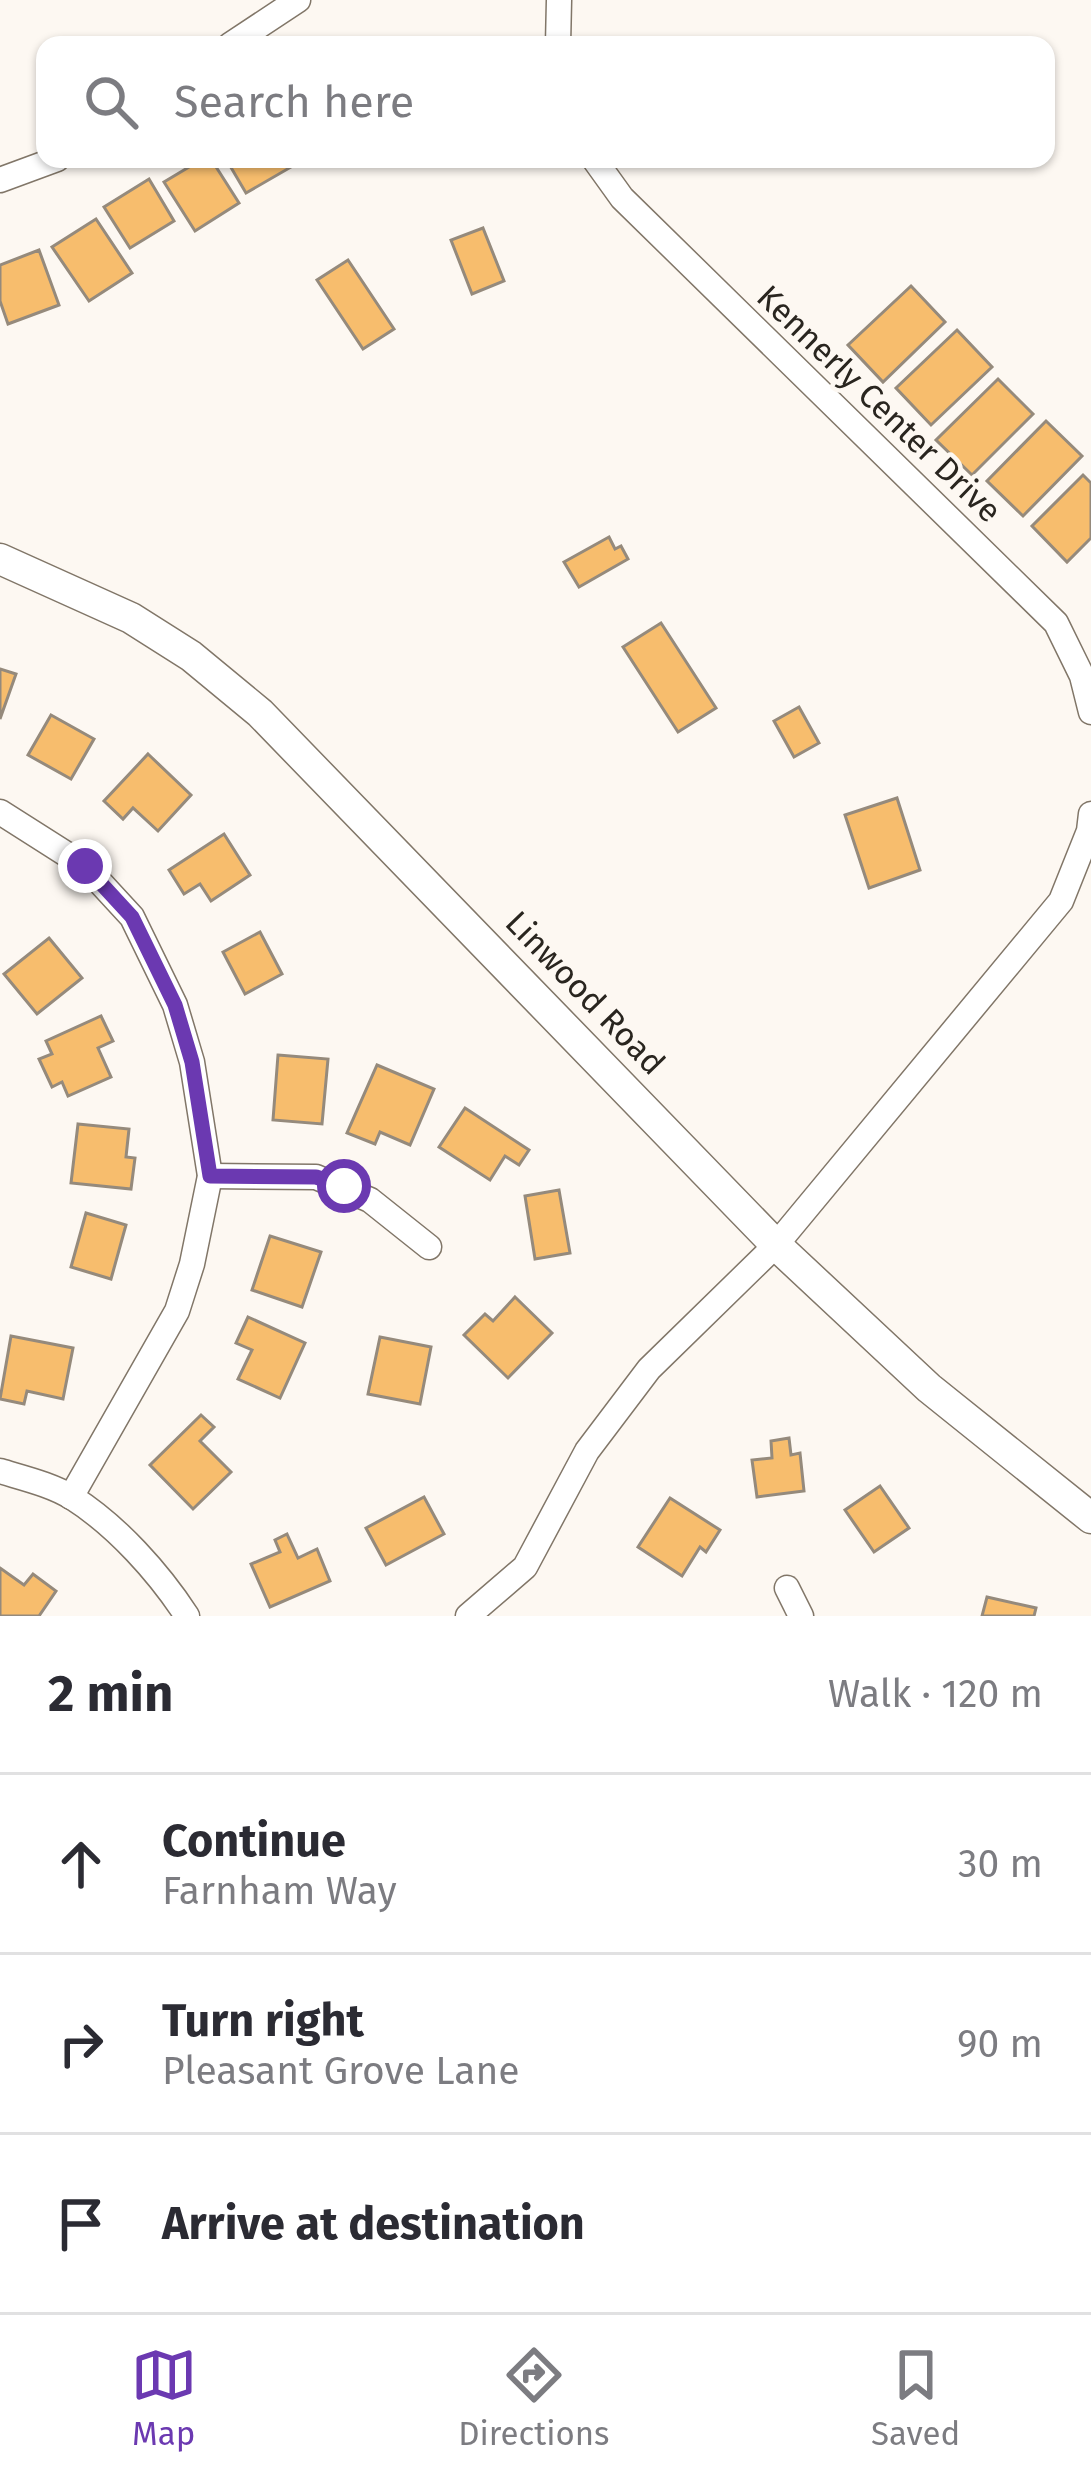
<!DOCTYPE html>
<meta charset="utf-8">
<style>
:root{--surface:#fff;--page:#f2f2f3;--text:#2b2b33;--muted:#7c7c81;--line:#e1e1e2;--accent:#6b39b1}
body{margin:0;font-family:"Fira Sans",sans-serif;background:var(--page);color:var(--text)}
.stop{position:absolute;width:36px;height:36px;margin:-27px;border:9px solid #6b39b1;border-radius:50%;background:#fff}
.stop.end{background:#6b39b1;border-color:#fff;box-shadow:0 3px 12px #0008}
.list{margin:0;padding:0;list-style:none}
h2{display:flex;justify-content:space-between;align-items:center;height:156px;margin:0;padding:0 48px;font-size:51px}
h2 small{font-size:39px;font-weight:400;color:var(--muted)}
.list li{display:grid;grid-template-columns:78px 1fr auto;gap:36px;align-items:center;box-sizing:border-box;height:180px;padding:0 48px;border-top:3px solid var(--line)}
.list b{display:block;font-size:45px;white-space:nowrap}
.list p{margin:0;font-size:39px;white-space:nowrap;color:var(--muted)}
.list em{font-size:39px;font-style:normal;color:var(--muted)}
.icon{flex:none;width:66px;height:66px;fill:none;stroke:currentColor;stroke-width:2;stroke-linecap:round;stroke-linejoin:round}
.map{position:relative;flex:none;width:1091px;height:1616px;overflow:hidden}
.search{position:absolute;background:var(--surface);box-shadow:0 3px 9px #0004;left:36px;right:36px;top:36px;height:132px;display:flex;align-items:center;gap:30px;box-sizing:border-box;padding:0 42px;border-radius:24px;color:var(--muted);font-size:45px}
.sheet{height:696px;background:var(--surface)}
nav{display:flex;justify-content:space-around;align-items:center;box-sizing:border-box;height:168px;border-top:3px solid var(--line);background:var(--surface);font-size:33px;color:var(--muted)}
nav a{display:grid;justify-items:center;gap:6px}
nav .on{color:var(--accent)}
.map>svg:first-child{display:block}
.building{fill:#f7bd6d;stroke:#958a7c;stroke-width:3}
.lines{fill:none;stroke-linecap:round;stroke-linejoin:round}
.minor-casing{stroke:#817668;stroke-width:27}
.tertiary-casing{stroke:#817668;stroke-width:33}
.minor{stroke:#fff;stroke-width:24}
.tertiary{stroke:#fff;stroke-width:30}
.route{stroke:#6b39b1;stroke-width:15}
.labels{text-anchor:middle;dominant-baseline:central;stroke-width:9;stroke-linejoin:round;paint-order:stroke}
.street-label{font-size:33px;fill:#29251f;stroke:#fdf8f2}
</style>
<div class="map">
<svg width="1091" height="1616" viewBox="0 0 1091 1616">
<rect width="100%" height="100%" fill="#fdf8f2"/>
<g class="building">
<polygon points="184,159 211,159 239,203 195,231 164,182 189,167"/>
<polygon points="226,159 287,159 291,167 246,193"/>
<polygon points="149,179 174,221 130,248 104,207"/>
<polygon points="96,219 132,273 89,301 52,247"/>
<polygon points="483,228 504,281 472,294 451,240"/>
<polygon points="39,250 59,305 8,324 0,301 0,265"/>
<polygon points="348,260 394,329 363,349 317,280"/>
<polygon points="911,286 945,322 883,382 848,345"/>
<polygon points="957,330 992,367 931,425 896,388"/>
<polygon points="998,379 1033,414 972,475 936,440"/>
<polygon points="1046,421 1082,456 1023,516 987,481"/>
<polygon points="1083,475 1091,483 1091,538 1067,562 1032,526"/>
<polygon points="609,537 615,549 621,546 628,559 579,587 564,562"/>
<polygon points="661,623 716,708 678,732 623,647"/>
<polygon points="0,669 16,674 0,719"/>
<polygon points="799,707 819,743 794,757 774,721"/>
<polygon points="51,715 94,739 71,779 28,755"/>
<polygon points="148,754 191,795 158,831 133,808 123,819 104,801"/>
<polygon points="897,798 920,870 869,888 845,815"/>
<polygon points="224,834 250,875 211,901 200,884 184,894 169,870"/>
<polygon points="260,932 282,974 245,994 223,952"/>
<polygon points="49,938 82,978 37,1014 4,974"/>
<polygon points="101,1016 113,1041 98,1048 111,1077 68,1096 62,1082 52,1087 39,1059 52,1054 46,1041"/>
<polygon points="278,1055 328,1059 322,1124 273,1120"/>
<polygon points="377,1065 434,1089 410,1145 380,1132 375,1144 347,1133"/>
<polygon points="465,1108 529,1150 519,1165 505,1156 490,1180 439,1147"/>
<polygon points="78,1124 129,1129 126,1157 135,1158 131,1189 71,1183"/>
<polygon points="559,1190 570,1253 535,1259 525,1196"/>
<polygon points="86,1213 126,1225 111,1279 71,1267"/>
<polygon points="270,1236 321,1252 302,1307 252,1290"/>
<polygon points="515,1297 552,1333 508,1378 464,1335 485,1314 493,1321"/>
<polygon points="248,1317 305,1343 280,1398 238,1379 252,1350 236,1343"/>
<polygon points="11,1336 73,1348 63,1399 27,1391 24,1404 0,1399"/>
<polygon points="380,1337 431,1347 420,1404 368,1394"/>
<polygon points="201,1415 214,1427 200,1441 231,1472 193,1509 150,1465"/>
<polygon points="789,1438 791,1455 800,1453 804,1491 757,1497 752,1460 772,1458 771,1441"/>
<polygon points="880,1486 909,1528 874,1552 845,1510"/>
<polygon points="424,1497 444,1534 386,1565 366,1528"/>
<polygon points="670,1498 720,1530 706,1552 700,1547 682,1576 638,1547"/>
<polygon points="287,1534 298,1558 317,1549 330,1581 270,1607 251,1564 280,1552 275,1540"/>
<polygon points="0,1568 24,1585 33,1574 56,1591 39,1616 0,1616"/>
<polygon points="987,1597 1036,1608 1034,1616 982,1616"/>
</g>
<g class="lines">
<g class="minor-casing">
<g id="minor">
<polyline points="230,45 298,0"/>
<polyline points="558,45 559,0"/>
<polyline points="594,159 622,198 1056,623 1082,676 1091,712"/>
<polyline points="0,180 57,159"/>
<polyline points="0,812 85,866 132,917 175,1005 192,1062 210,1176 192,1264 177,1311 71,1497"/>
<polyline points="210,1176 316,1177 370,1200 429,1247"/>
<path d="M0 1471C23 1478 53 1485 73 1498 117 1526 159 1573 187 1616"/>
<polyline points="787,1588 801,1616"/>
<polyline points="468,1616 525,1567 587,1451 649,1369 776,1245 1061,901 1089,831 1091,814"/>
</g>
</g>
<g class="tertiary-casing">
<polyline id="tertiary" points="0,559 131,618 191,656 260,713 776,1245 929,1388 1091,1518"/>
</g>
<use href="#minor" class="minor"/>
<use href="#tertiary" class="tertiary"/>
</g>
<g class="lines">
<polyline class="route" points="85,866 132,917 175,1005 192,1062 210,1176 316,1177 344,1186"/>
</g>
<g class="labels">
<g class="street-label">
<text transform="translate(879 404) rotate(44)">Kennerly Center Drive</text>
<text transform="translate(585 993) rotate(46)">Linwood Road</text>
</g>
</g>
</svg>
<div class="stop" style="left:344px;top:1186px"></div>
<div class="stop end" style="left:85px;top:866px"></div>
<div class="search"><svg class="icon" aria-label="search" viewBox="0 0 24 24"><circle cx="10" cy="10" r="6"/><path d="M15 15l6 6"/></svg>Search here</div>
</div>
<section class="sheet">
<h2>2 min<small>Walk · 120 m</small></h2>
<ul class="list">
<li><svg class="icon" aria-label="ahead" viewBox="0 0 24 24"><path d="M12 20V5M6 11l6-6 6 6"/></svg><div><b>Continue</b><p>Farnham Way</p></div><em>30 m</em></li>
<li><svg class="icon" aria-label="right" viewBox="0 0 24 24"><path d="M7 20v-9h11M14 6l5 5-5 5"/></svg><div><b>Turn right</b><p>Pleasant Grove Lane</p></div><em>90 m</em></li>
<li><svg class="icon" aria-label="arrive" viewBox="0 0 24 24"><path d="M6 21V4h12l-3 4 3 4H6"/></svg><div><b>Arrive at destination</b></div></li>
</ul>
</section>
<nav>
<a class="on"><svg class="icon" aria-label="map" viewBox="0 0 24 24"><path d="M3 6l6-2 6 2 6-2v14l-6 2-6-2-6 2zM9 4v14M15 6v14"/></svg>Map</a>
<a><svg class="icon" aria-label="directions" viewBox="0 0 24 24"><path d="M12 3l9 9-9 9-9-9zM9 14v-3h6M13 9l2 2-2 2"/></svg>Directions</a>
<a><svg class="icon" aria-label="saved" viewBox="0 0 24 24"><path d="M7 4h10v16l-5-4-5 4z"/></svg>Saved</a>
</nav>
